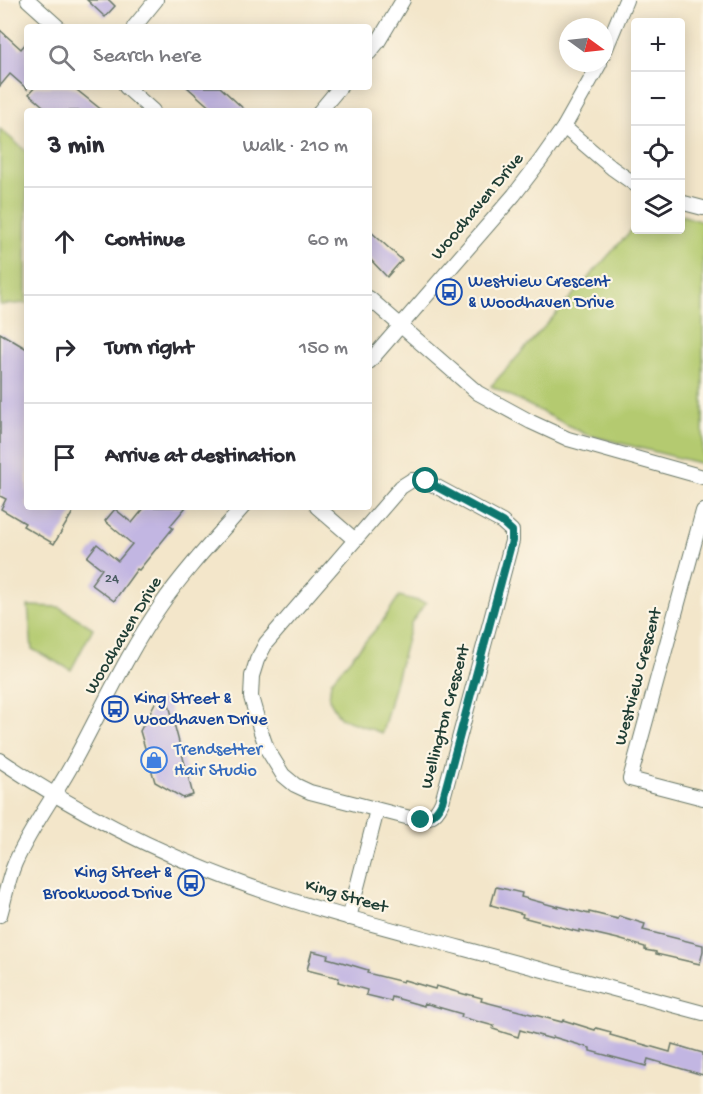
<!DOCTYPE html>
<meta charset="utf-8">
<style>
:root{--surface:#fff;--page:#f7f7f7;--text:#2b2b33;--muted:#7c7c81;--line:#e1e1e2}
body{margin:0;font-family:"Gochi Hand",sans-serif;background:var(--page);color:var(--text)}
.controls{position:absolute;right:18px;top:18px;display:grid;overflow:hidden;border-radius:6px;box-shadow:0 3px 15px #0003}
.controls button{width:54px;height:54px;display:grid;place-items:center;padding:0;border:0;border-bottom:2px solid var(--line);background:var(--surface);color:var(--text);font:30px sans-serif}
.compass{position:absolute;left:559px;top:18px;width:54px;height:54px;border-radius:50%;background:var(--surface);box-shadow:0 3px 15px #0003;rotate:105deg}
.stop{position:absolute;width:18px;height:18px;margin:-14px;border:4px solid #0f766e;border-radius:50%;background:#fff}
.stop.end{background:#0f766e;border-color:#fff;box-shadow:0 2px 6px #0008}
.list{margin:0;padding:0;list-style:none}
h2{display:flex;justify-content:space-between;align-items:center;height:78px;margin:0;padding:0 24px;font-size:26px}
h2 small{font-size:20px;font-weight:400;color:var(--muted)}
.list li{display:grid;grid-template-columns:39px 1fr auto;gap:18px;align-items:center;box-sizing:border-box;height:108px;padding:0 24px;border-top:2px solid var(--line)}
.list b{display:block;font-size:22px;white-space:nowrap}
.list em{font-size:20px;font-style:normal;color:var(--muted)}
.icon{flex:none;width:33px;height:33px;fill:none;stroke:currentColor;stroke-width:2;stroke-linecap:round;stroke-linejoin:round}
.map{position:relative;flex:none;width:703px;height:1094px;overflow:hidden}
.search{position:absolute;background:var(--surface);box-shadow:0 3px 15px #0003;left:24px;top:24px;width:348px;height:66px;display:flex;align-items:center;gap:15px;box-sizing:border-box;padding:0 21px;border-radius:6px;color:var(--muted);font-size:22px}
.panel{position:absolute;background:var(--surface);box-shadow:0 3px 15px #0003;left:24px;top:108px;width:348px;height:402px;border-radius:6px}
.map>svg:first-child{display:block}
.green{fill:#b4ca6f;stroke:#6a8452;stroke-width:1.5}
.building{fill:#c2b6e2}
.lines{fill:none;stroke-linecap:round;stroke-linejoin:round}
.minor-casing{stroke:#697868;stroke-width:16}
.minor{stroke:#fff;stroke-width:14}
.route{stroke:#0f766e;stroke-width:8}
.labels{text-anchor:middle;dominant-baseline:central;stroke-width:4.5;stroke-linejoin:round;paint-order:stroke}
.number-label{font-size:15px;fill:#485b60}
.street-label{font-size:18px;fill:#1f3d34;stroke:#fcf5e5}
.transit-label{font-size:18px;fill:#164399;stroke:#fcf5e5;text-anchor:start}
.shop-label{font-size:18px;fill:#366cbe;stroke:#fcf5e5;text-anchor:start}
</style>
<div class="map">
<svg width="703" height="1094" viewBox="0 0 703 1094">
<rect width="100%" height="100%" fill="#fcf5e5"/>
<filter id="ink" filterUnits="userSpaceOnUse"><feTurbulence type="fractalNoise" baseFrequency=".0167" numOctaves="2"/><feDisplacementMap in="SourceGraphic" scale="12" xChannelSelector="R" yChannelSelector="G"/><feConvolveMatrix kernelMatrix="1 2 1 2 8 2 1 2 1" color-interpolation-filters="sRGB"/></filter>
<filter id="wash" filterUnits="userSpaceOnUse"><feTurbulence type="fractalNoise" baseFrequency=".008" numOctaves="4" result="noise"/><feDisplacementMap in="SourceGraphic" scale="24" xChannelSelector="R" yChannelSelector="G"/><feGaussianBlur stdDeviation="1.35" result="paint"/><feColorMatrix in="noise" values="0 0 0 0 0 0 0 0 0 0 0 0 0 0 0 0 0 1.4 0 .05"/><feComposite in="paint" operator="in"/></filter>
<g filter="url(#wash)">
<rect width="100%" height="100%" fill="#f3e6ca"/>
<g class="green">
<polygon points="0,129 27,152 26,303 0,305"/>
<polygon points="681,215 703,222 703,464 585,434 491,386 635,226 636,230 680,230"/>
<polygon points="399,596 426,603 411,623 382,733 340,718 329,699 331,681 382,622"/>
<polygon points="28,606 59,607 93,628 71,670 32,649"/>
</g>
<g id="blocks">
<g class="building">
<polygon points="87,0 109,0 115,6 105,17"/>
<polygon points="0,30 21,49 27,42 27,89 10,74 0,86"/>
<polygon points="35,87 73,87 103,111 49,111 29,94"/>
<polygon points="187,87 220,87 246,111 214,111"/>
<polygon points="369,230 402,260 387,277 369,258"/>
<polygon points="0,333 27,349 27,507 76,507 54,544 23,526 25,523 1,509 6,499 0,496"/>
<polygon points="145,507 186,507 170,526 173,528 139,570 137,569 114,601 91,584 102,569 87,557 97,544 118,561 132,544 105,521 115,509 132,523"/>
<polygon points="167,697 193,795 183,798 155,782 140,731 156,701"/>
<polygon points="496,887 522,893 521,897 558,907 558,906 589,914 589,912 618,919 619,916 645,924 643,930 703,945 703,951 700,964 656,954 656,952 645,950 645,947 618,939 579,930 579,932 522,917 523,914 491,905"/>
<polygon points="312,951 328,955 327,958 338,961 368,970 367,973 403,982 404,980 435,989 436,986 467,995 467,994 482,998 481,1001 562,1022 563,1020 595,1030 596,1028 611,1032 610,1035 670,1052 672,1044 703,1053 703,1075 648,1059 646,1066 590,1051 590,1048 553,1037 552,1039 520,1030 518,1037 493,1029 494,1026 461,1017 462,1014 424,1003 424,1006 392,997 391,1001 366,995 367,990 338,982 339,978 307,970"/>
</g>
</g>
</g>
<g filter="url(#ink)">
<use href="#blocks" fill-opacity="0" stroke="#697868" stroke-width="1.5"/>
<g class="lines">
<g class="minor-casing">
<g id="minor">
<polyline points="28,0 58,27"/>
<polyline points="134,27 156,0"/>
<polyline points="369,53 378,42 403,0"/>
<polyline points="604,53 626,0"/>
<polyline points="126,87 153,111"/>
<polyline points="320,111 340,87"/>
<polyline points="564,127 612,168 636,185"/>
<polyline points="680,202 703,208"/>
<polyline points="369,298 478,393 531,422 568,439 703,477"/>
<polyline points="369,362 514,195 540,161 564,127 600,63"/>
<path d="M412 480H420L426 481 502 522 512 531V541L442 802C435 818 427 820 410 818L310 792 295 785 283 775 267 749 261 732 251 697 252 676 257 660 266 643 401 487Z"/>
<polyline points="317,507 355,540"/>
<polyline points="703,511 630,779 703,798"/>
<path d="M0 760C74 810 154 851 238 882 311 909 387 928 461 948 542 970 622 991 703 1013"/>
<path d="M0 915C5 898 8 879 15 863 30 829 52 800 70 768 100 714 125 656 161 605 185 570 215 539 243 507"/>
<polyline points="349,918 377,810"/>
</g>
</g>
<use href="#minor" class="minor"/>
</g>
</g>
<g class="lines" filter="url(#ink)">
<path class="route" d="M421 820C432 817 437 812 442 802L512 541V531L502 522 426 481"/>
</g>
<defs>
<g id="bus-ring" transform="scale(1.35)"><circle r="9.5" fill="#fcf5e5" stroke="#1a4fb4" stroke-width="1.5"/><path d="M-5-6H5V4H4V6H2V4H-2V6H-4V4H-5ZM-3.5-4V0h7V-4ZM-3.5 1.2v1.5H-2V1.2ZM2 1.2v1.5H3.5V1.2Z" fill="#1a4fb4"/></g>
<g id="shop-ring" transform="scale(1.35)"><circle r="9.5" fill="#fcf5e5" stroke="#3f7fe0" stroke-width="1.5"/><path d="M-5-2.5h2.3a2.7 3.5 0 0 1 5.4 0H5L5.5 6h-11ZM-1.5-2.5h3a1.5 2.3 0 0 0-3 0Z" fill="#3f7fe0"/></g>
</defs>
<g fill-rule="evenodd">
<use href="#bus-ring" x="449" y="292"/>
<use href="#bus-ring" x="115" y="709"/>
<use href="#shop-ring" x="154" y="760"/>
<use href="#bus-ring" x="191" y="883"/>
</g>
<g class="labels">
<g class="number-label">
<text x="112" y="579">24</text>
</g>
<g class="street-label">
<text transform="translate(478 207) rotate(-50)">Woodhaven Drive</text>
<text transform="translate(124 636) rotate(-59)">Woodhaven Drive</text>
<text transform="translate(639 677) rotate(-75)">Westview Crescent</text>
<text transform="translate(446 717) rotate(-75)">Wellington Crescent</text>
<text transform="translate(346 897) rotate(16)">King Street</text>
</g>
<g class="transit-label">
<text x="468" y="282">Westview Crescent<tspan x="468" dy="21">&amp; Woodhaven Drive</tspan></text>
<text x="134" y="699">King Street &amp;<tspan x="134" dy="21">Woodhaven Drive</tspan></text>
<text x="172" y="873" text-anchor="end">King Street &amp;<tspan x="172" dy="21">Brookwood Drive</tspan></text>
</g>
<g class="shop-label">
<text x="174" y="750">Trendsetter<tspan x="174" dy="21">Hair Studio</tspan></text>
</g>
</g>
</svg>
<div class="controls">
<button>+</button>
<button>−</button>
<button><svg class="icon" aria-label="locate" viewBox="0 0 24 24"><circle cx="12" cy="12" r="6"/><path d="M12 2v4M12 18v4M2 12h4M18 12h4"/></svg></button>
<button><svg class="icon" aria-label="layers" viewBox="0 0 24 24"><path d="M12 4l9 5-9 5-9-5zM3 14l9 5 9-5"/></svg></button>
</div>
<svg class="compass" viewBox="-18 -18 36 36"><path d="M0-13l5 13h-10z" fill="#e53935"/><path d="M0 13l5-13h-10z" fill="#7c7c81"/></svg>
<div class="stop" style="left:426px;top:481px"></div>
<div class="stop end" style="left:421px;top:820px"></div>
<div class="search"><svg class="icon" aria-label="search" viewBox="0 0 24 24"><circle cx="10" cy="10" r="6"/><path d="M15 15l6 6"/></svg>Search here</div>
<section class="panel">
<h2>3 min<small>Walk · 210 m</small></h2>
<ul class="list">
<li><svg class="icon" aria-label="ahead" viewBox="0 0 24 24"><path d="M12 20V5M6 11l6-6 6 6"/></svg><div><b>Continue</b></div><em>60 m</em></li>
<li><svg class="icon" aria-label="right" viewBox="0 0 24 24"><path d="M7 20v-9h11M14 6l5 5-5 5"/></svg><div><b>Turn right</b></div><em>150 m</em></li>
<li><svg class="icon" aria-label="arrive" viewBox="0 0 24 24"><path d="M6 21V4h12l-3 4 3 4H6"/></svg><div><b>Arrive at destination</b></div></li>
</ul>
</section>
</div>
